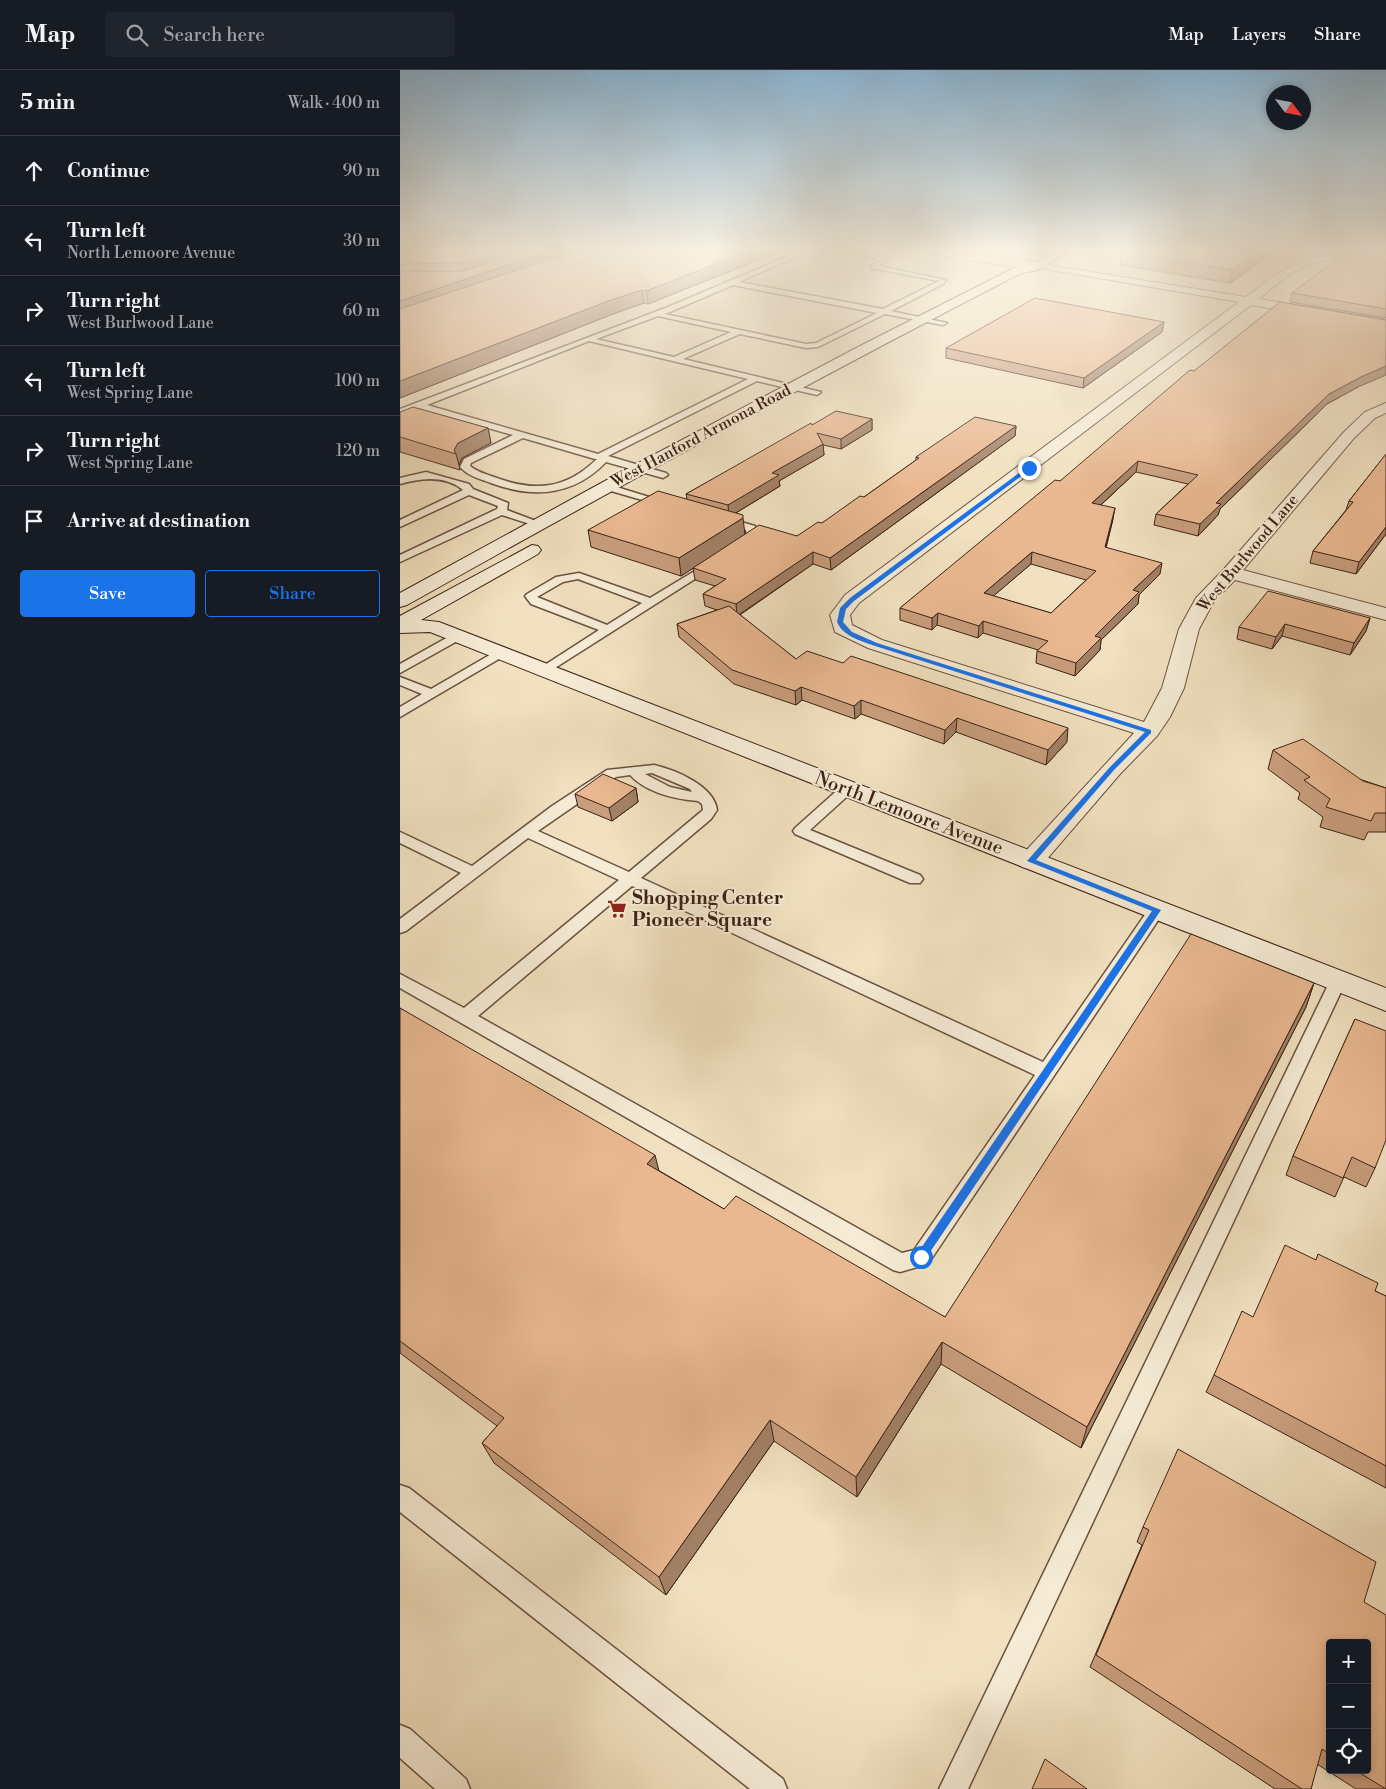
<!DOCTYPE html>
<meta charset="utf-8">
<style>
:root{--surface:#171b24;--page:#20242c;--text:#f1f3f6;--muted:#9ea1a6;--line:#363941;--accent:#1a73e8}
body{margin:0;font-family:"Libre Bodoni",serif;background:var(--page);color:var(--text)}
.controls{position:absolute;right:15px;bottom:15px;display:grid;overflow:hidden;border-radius:5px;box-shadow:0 2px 8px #0003}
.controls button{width:45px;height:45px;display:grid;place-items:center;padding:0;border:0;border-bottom:1px solid var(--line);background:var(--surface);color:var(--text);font:25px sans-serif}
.compass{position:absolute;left:866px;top:15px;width:45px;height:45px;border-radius:50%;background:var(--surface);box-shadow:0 2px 8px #0003;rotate:122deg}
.stop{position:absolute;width:15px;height:15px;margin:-11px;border:4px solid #1a73e8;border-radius:50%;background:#fff}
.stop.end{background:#1a73e8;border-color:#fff;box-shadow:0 1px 5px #0008}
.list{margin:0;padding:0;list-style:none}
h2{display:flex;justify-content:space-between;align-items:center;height:65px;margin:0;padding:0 20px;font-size:21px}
h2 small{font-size:16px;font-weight:400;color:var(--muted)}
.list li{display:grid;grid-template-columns:32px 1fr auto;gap:15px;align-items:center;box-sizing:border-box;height:70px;padding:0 20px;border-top:1px solid var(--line)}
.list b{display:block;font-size:19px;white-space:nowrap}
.list p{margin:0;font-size:16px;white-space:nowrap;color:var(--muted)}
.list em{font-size:16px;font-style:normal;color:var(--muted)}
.actions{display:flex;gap:10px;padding:15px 20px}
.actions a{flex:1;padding:11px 0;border:1px solid var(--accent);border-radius:5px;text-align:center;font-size:18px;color:var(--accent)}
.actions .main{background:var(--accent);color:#fff}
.icon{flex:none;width:28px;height:28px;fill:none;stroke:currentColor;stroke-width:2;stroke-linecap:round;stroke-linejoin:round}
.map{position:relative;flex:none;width:986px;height:1719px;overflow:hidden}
header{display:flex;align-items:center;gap:30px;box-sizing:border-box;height:70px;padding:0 25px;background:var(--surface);border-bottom:1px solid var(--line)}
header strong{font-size:24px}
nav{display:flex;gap:28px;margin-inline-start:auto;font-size:18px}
.search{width:350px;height:45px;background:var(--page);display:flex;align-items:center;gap:12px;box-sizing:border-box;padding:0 18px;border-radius:5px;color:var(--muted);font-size:19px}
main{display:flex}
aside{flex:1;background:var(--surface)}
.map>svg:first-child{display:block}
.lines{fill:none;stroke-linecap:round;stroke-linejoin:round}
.service-casing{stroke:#6a5240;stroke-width:3}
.minor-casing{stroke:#6a5240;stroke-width:2}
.tertiary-casing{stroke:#6a5240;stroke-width:2}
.secondary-casing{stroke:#3d2215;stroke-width:2}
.service{fill:#f6ecd6;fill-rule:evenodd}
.minor{fill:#f6ecd6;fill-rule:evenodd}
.tertiary{fill:#f6ecd6;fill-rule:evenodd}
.secondary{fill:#f6ecd6;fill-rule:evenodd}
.wall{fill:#c89e7d;stroke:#3d2215;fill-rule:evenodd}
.shaded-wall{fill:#a38166;stroke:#3d2215}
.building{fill:#e9b891;stroke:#3d2215;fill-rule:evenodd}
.route{fill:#1a73e8}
.labels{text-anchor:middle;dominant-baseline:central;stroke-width:4;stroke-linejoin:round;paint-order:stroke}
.far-street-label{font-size:16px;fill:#3d2215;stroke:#f6ecd6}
.street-label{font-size:19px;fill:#3d2215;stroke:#f6ecd6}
.poi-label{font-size:19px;font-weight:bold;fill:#3d2215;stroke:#f6ecd6;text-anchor:start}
</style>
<header>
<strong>Map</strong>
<div class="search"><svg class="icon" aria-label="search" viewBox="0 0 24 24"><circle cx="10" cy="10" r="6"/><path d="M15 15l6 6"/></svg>Search here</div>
<nav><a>Map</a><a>Layers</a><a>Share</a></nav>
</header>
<main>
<aside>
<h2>5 min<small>Walk · 400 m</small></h2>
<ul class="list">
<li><svg class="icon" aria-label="ahead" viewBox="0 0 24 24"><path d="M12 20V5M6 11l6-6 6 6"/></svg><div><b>Continue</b></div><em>90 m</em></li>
<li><svg class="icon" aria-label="left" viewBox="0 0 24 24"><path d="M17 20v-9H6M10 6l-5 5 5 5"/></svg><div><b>Turn left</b><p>North Lemoore Avenue</p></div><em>30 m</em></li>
<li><svg class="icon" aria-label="right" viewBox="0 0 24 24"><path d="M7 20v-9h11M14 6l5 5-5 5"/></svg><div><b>Turn right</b><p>West Burlwood Lane</p></div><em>60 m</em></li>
<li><svg class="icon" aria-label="left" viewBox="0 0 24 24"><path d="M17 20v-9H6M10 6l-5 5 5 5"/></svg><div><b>Turn left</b><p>West Spring Lane</p></div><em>100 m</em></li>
<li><svg class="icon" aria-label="right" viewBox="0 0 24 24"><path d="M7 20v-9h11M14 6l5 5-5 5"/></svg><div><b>Turn right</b><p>West Spring Lane</p></div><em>120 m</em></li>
<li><svg class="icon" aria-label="arrive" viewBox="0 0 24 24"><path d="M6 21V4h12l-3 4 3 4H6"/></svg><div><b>Arrive at destination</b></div></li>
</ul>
<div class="actions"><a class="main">Save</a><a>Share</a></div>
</aside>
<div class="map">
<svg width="986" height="1719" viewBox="0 0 986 1719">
<rect width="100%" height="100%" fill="#f1e1c0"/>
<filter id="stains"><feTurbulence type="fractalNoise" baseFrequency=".004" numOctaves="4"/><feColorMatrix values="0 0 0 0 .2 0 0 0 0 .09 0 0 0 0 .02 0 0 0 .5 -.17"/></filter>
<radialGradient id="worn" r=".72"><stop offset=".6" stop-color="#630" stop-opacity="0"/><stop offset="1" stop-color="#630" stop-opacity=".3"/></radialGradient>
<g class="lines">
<g class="service-casing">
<g id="service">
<path d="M405 179H413L339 212 483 239 539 211 471 198V196L482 190 433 179C445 178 481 181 489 190L479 196 546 210 543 214 491 241 547 253 543 255 485 244 418 277 406 278 340 264 283 289 421 322 417 325 357 311 208 386 266 403 268 405 263 408 206 392C173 426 134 429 91 413 80 409 68 406 60 397L64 389 113 365 18 338 0 345V339L268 237ZM333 215 477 243 416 273 406 274 265 244ZM258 246 331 262 274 287 196 269ZM189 271 348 309 198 384 27 335ZM123 368 195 389H197C165 420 134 422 94 407 86 404 77 402 70 396L71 393Z"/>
<path d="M26 402 69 414 73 419 108 433 107 440 144 454 139 457 102 445 0 492V485L97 439 98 436 69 425 0 457V450L63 420C45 405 21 408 0 414V408Z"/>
<polygon points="204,415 210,415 272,434 263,436 204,419"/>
<polygon points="324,447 355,456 358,467 346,476 338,476 338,472 347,466 346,460 320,452 319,450"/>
<path d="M313 490 318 493 317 495 147 603 143 604 137 600 199 560 131 534 125 526 127 524 156 507 179 503 250 528ZM178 509 242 533 207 555 137 527 163 512Z"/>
<polygon points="57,562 63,566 61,569 0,603 0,594"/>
<polygon points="100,579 104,580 106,583 104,586 0,647 0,637 22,624 0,615 0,607 31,619"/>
<path d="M254 695C276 700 314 716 317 740L311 749 241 808 643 992 751 836H763L765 840 528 1194 500 1202 493 1200 0 918V904L64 938 219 810 128 768 6 861 0 863V849L61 803 0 773V762L72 796 152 736 207 700ZM252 703 290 719 292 722 270 717 245 704ZM230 705C247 723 275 729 298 731L302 734 303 740 229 802 138 761 216 707ZM232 816 635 1005 514 1180 502 1183 78 946Z"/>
<polygon points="447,715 454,719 452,722 410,760 520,805 523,809 520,813 510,813 395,764 393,761 395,758 442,716"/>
<polygon points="938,905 944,907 946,911 568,1719 539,1719 930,911 932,907"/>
<polygon points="0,1415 9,1418 383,1709 387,1719 350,1719 0,1442"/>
<polygon points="0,1655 10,1659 66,1709 70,1719 35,1719 0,1688"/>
</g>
</g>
<g class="minor-casing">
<path id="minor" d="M936 183H986V189C956 188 920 186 893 202 881 210 870 220 859 229L986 250V258L851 235 459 533 450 545 452 555 482 570 744 652 762 618 779 559 796 528 824 499 944 362 965 342 986 333V343L975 348 954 368 843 500 986 538V550L835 510 814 531 799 559 784 618 770 647 757 666 720 704 640 797 631 799 622 797 618 791 622 785 734 663 468 578 435 562 430 545 445 525 839 232 640 198 636 197V193L846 227C879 202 894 189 936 183Z"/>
</g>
<g class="tertiary-casing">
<path id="tertiary" d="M519 179C533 179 641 190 646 195 637 204 542 185 524 182Z"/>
</g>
<g class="secondary-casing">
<g id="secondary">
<path d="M661 179H674L638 200 621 203C414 310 210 421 7 535L0 537V523L225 400 458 277 614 198 631 195Z"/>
<polygon points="132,475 138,476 141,480 138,484 21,550 39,552 986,918 986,941 30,562 0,563 0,546"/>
</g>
</g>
<use href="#service" class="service"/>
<use href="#minor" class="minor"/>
<use href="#tertiary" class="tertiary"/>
<use href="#secondary" class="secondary"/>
</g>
<g class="wall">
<polygon points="0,179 171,179 171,182 180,179 386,179 248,234 244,233 213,244 0,328"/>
<polygon points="723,179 879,179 830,213 720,195 722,182"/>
<polygon points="959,179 986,179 986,181 958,181"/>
<polygon points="986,182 986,248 890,232 892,223"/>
<polygon points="764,252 762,262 683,318 546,288 546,278"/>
<path d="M958 317 927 334 820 439 818 445 798 466 754 455 756 444 788 414 736 402 701 435 713 449 706 478 760 504 739 525 738 534 701 570 700 580 675 606 636 593 637 581 638 580 583 563 578 568 537 555 532 560 500 550V538L660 411ZM631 494 686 510 651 543 593 526Z"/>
<polygon points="0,342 88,358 91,373 62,388 59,395 60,400 0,382"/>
<polygon points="472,349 472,360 441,379 423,375 424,385 379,411 380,416 336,443 345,464 397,466 422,453 464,427 516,390 516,387 616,356 615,366 431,500 413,494 340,545 396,589 667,672 646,695 556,662 544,674 461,644 455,649 402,630 396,635 334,614 279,567 277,554 317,540 305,536 303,524 315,516 295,510 293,498 305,490 281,506 191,477 188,460 287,429 286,424 412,355"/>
<polygon points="986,384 986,464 956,504 910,493 913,481 946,440 949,431"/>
<polygon points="970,548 966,561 950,585 882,566 872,579 837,569 839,557"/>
<polygon points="873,680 986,718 986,762 968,762 964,770 920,757 923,747 898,729 900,723 868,699"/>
<polygon points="236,718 238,732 212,751 178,737 175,724"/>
<polygon points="914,913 906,937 681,1378 541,1294 457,1427 374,1371 266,1525 94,1393 82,1373 97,1356 0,1283 0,938 258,1100 324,1139 545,1247"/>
<polygon points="955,949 975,1098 966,1117 944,1107 935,1127 886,1105 893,1086"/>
<polygon points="975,1221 986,1226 986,1418 806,1322 814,1305 853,1247"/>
<path d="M743 1457 964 1532 986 1719H956L917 1694 911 1719H875L690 1597 742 1475 737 1472ZM930 1573 967 1700H930Z"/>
</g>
<g class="shaded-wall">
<polygon points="107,179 149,179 66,206 63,193"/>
<polygon points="156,179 171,179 172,187 0,246 0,231"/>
<polygon points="353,179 386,179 248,234 246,221"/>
<polygon points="863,179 879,179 830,213 832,200"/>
<polygon points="242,220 244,233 213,244 0,328 0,311 211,230"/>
<polygon points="764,252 762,262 683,318 684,308"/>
<polygon points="986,296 986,305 958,317 927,334 820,439 818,445 798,466 800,454 816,433 929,324 961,307"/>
<polygon points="472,349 472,360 441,379 441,369"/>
<polygon points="616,356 615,366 431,500 430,488"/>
<polygon points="88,358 91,373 62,388 59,395 56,384 54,380 58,373"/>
<polygon points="423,374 424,385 379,411 380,416 329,447 328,435 372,403"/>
<polygon points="738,391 736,402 691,444 692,433"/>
<polygon points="715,438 713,449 703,489 705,477"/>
<polygon points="343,448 345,465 281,506 279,488"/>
<polygon points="986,457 986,464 956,504 959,492"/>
<polygon points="413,482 413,494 337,546 336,534"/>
<polygon points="632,482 631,494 583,535 584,523"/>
<polygon points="762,493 760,504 739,525 738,534 701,570 700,580 675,606 676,593 695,566 733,520"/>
<polygon points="538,543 537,555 532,560 532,548"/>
<polygon points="970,548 966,561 950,585 954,573"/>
<polygon points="583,551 583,563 578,568 579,556"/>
<polygon points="885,554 882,566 872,579 876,567"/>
<polygon points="401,617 402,630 396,635 395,621"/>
<polygon points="461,630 461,644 455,649 454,636"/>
<polygon points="557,648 556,662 544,674 545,660"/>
<polygon points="668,658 667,672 646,695 648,680"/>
<polygon points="236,718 238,732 212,751 209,738"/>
<polygon points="914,913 906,937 681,1378 687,1357"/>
<polygon points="255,1085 261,1109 247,1094"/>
<polygon points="542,1272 541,1294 457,1427 456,1407"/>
<polygon points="370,1350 374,1371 266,1525 259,1507"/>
</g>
<g class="building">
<polygon points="0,179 107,179 63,193 0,194"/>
<polygon points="130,179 156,179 0,231 0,202 64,201"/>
<polygon points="180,179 353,179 246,221 242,220 211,230 0,311 0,239"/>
<polygon points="723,179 863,179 832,200 722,182"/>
<polygon points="947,182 986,182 986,239 892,223"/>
<polygon points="635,228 764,252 684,308 546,278"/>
<path d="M880 232 986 250V296L961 307 929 324 816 433 821 434 800 454 756 444 798 405 738 391 692 433 715 438 705 477 762 493 733 520 739 522 695 566 701 568 676 593 637 581 648 571 583 551 579 556 538 543 532 548 500 538 655 410 660 411 790 300 794 301ZM632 482 696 501 651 543 584 523Z"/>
<polygon points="13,337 88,358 58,373 54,380 56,384 0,367 0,342"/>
<polygon points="436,341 472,349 441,369 417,363 423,374 372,403 379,405 328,435 286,424 411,353 412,355"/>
<polygon points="575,347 616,356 430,488 413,482 336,534 303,524 326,509 293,498 359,455 397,466 418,452 422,453 460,426 464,427 519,388 516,387"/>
<polygon points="986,384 986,457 959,492 913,481 953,432 949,431"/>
<polygon points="258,421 343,445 343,448 279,488 188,460"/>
<polygon points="868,521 970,548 954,573 885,554 876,567 839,557"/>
<polygon points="329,536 396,589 407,581 443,593 451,586 668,658 648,680 557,648 545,660 461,630 454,636 401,617 395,621 332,600 277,554"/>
<polygon points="903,669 963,711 986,718 986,743 975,743 971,751 926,737 930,729 904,710 910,707 873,680"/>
<polygon points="203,704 236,718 209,738 175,724"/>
<polygon points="791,864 914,913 687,1357 542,1272 456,1407 370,1350 259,1507 82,1373 104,1348 0,1271 0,938 255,1085 247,1094 324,1139 336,1126 545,1247"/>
<polygon points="955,949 986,961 986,1070 975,1098 952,1087 943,1108 893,1086"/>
<polygon points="885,1175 916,1190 918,1184 978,1213 975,1221 986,1226 986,1396 814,1305 842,1241 853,1247"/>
<polygon points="778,1379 976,1492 964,1532 986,1545 986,1719 955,1700 967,1700 967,1573 930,1573 930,1684 922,1679 911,1719 902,1719 696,1585 749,1460 743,1457"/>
<polygon points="645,1689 687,1719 632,1719"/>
</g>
<linearGradient id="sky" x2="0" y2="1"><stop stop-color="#8bb7d7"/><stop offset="0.43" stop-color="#f9f2e3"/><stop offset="1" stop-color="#f9f2e3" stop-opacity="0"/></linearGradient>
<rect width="986" height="419" fill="url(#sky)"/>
<path class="route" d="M627 397 632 398 454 531 446 539 443 552 452 562 477 573 751 660V663L714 700 636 790 761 840 524 1191 521 1192 516 1187 517 1184 752 841 627 791 710 697 745 662 472 575C459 570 443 566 437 552L440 538 450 528Z"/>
<defs>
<g id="supermarket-bare" transform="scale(1.5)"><path d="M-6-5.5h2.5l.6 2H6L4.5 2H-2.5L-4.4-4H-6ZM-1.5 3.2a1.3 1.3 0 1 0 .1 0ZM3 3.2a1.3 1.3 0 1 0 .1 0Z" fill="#8f2418" stroke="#f6ecd6" stroke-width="2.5" paint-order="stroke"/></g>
</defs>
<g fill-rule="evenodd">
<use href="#supermarket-bare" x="217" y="839"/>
</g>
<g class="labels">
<g class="far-street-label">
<text transform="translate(301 366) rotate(-28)">West Hanford Armona Road</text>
<text transform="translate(848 483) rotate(-50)">West Burlwood Lane</text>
</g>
<g class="street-label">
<text transform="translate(509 743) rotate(21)">North Lemoore Avenue</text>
</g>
<g class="poi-label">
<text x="232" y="828">Shopping Center<tspan x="232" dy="22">Pioneer Square</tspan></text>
</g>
</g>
<rect width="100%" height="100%" filter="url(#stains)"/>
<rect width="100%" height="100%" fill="url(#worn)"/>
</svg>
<div class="controls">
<button>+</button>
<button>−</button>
<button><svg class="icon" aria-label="locate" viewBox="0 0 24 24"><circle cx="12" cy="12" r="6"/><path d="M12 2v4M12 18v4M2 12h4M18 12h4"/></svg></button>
</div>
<svg class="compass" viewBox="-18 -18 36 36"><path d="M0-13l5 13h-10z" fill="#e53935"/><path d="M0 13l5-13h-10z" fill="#9ea1a6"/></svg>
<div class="stop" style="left:521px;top:1187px"></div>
<div class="stop end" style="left:629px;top:398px"></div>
</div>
</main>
